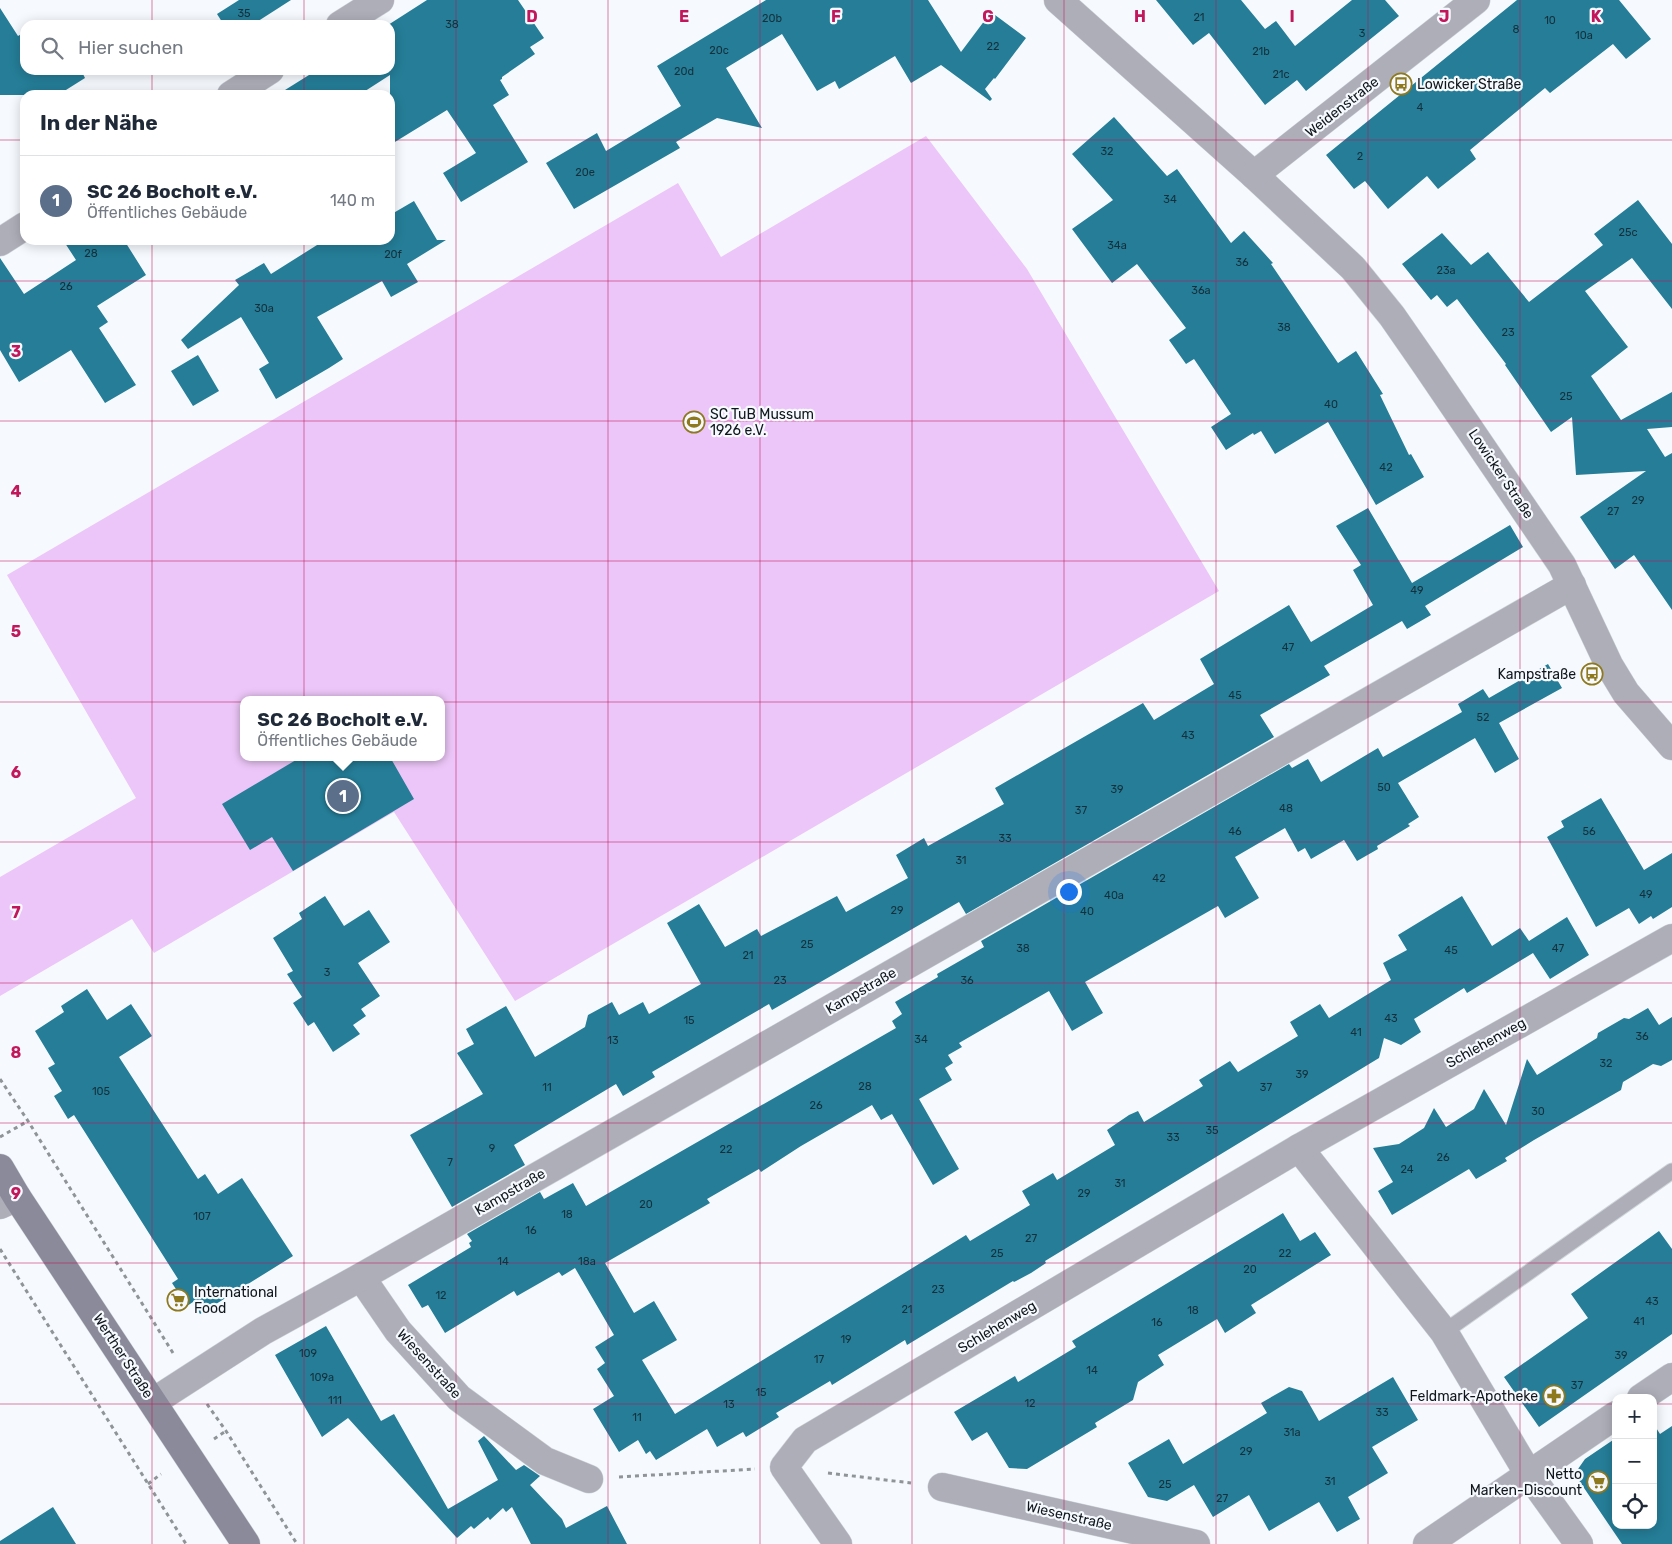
<!DOCTYPE html>
<html lang="de">
<meta charset="utf-8">
<style>
:root{--surface:#fff;--page:#f6f6f7;--text:#1f2937;--muted:#747a83;--line:#e0e1e3;--accent:#ea580c}
body{margin:0;font-family:Rubik,sans-serif;background:var(--page);color:var(--text)}
.controls{position:absolute;right:15px;bottom:15px;display:grid;overflow:hidden;border-radius:10px;box-shadow:0 2px 12px #0003}
.controls button{width:45px;height:45px;display:grid;place-items:center;padding:0;border:0;border-bottom:1px solid var(--line);background:var(--surface);color:var(--text);font:25px sans-serif}
.you{position:absolute;left:1068px;top:891px;width:18px;height:18px;margin:-12px;border:4px solid #fff;border-radius:50%;background:#1a73e8;box-shadow:0 0 0 8px #1a73e833}
.badge{display:grid;place-items:center;width:32px;height:32px;border-radius:50%;background:var(--accent);color:#fff;font-size:16px;font-weight:700}
.pin{position:absolute;translate:-50% -50%;border:2px solid #fff;box-shadow:0 1px 5px #0006}
.popup{position:absolute;left:240px;top:696px;width:205px;height:65px;box-sizing:border-box;display:grid;place-content:center;border-radius:10px;background:var(--surface);filter:drop-shadow(0 1px 4px #0005);font-size:16px;white-space:nowrap;color:var(--muted)}
.popup b{font-size:19px;color:var(--text)}
.popup::after{content:'';position:absolute;left:50%;top:100%;margin-left:-10px;border:10px solid transparent;border-top-color:var(--surface)}
.list{margin:0;padding:0;list-style:none}
h2{display:flex;justify-content:space-between;align-items:center;height:65px;margin:0;padding:0 20px;font-size:21px}
h2 small{font-size:16px;font-weight:400;color:var(--muted)}
.list li{display:grid;grid-template-columns:32px 1fr auto;gap:15px;align-items:center;box-sizing:border-box;height:90px;padding:0 20px;border-top:1px solid var(--line)}
.list b{display:block;font-size:19px;white-space:nowrap}
.list p{margin:0;font-size:16px;white-space:nowrap;color:var(--muted)}
.list em{font-size:16px;font-style:normal;color:var(--muted)}
.icon{flex:none;width:28px;height:28px;fill:none;stroke:currentColor;stroke-width:2;stroke-linecap:round;stroke-linejoin:round}
.map{position:relative;flex:none;width:1672px;height:1544px;overflow:hidden}
.search{position:absolute;background:var(--surface);box-shadow:0 2px 12px #0003;left:20px;top:20px;width:375px;height:55px;display:flex;align-items:center;gap:12px;box-sizing:border-box;padding:0 18px;border-radius:15px;color:var(--muted);font-size:19px}
.panel{position:absolute;background:var(--surface);box-shadow:0 2px 12px #0003;left:20px;top:90px;width:375px;height:155px;border-radius:15px}
.map>svg:first-child{display:block}
.green{fill:#ecc6f8;fill-rule:evenodd}
.building{fill:#257d97}
.lines{fill:none;stroke-linecap:round;stroke-linejoin:round}
.service-casing{stroke:#d1d6da;stroke-width:17}
.minor-casing{stroke:#d1d6da;stroke-width:29}
.secondary-casing{stroke:#d1d6da;stroke-width:29}
.path{stroke:#8f9499;stroke-width:3;stroke-dasharray:4 4;stroke-linecap:butt}
.service{stroke:#aeaeb9;stroke-width:15}
.minor{stroke:#aeaeb9;stroke-width:28}
.secondary{stroke:#8a8a9a;stroke-width:28}
.grid{fill:none;stroke:#c2185b;stroke-width:1;stroke-opacity:0.55}
.labels{text-anchor:middle;dominant-baseline:central;stroke-width:4.5;stroke-linejoin:round;paint-order:stroke}
.number-label{font-size:11px;fill:#15303c}
.poi-label{font-size:14px;fill:#10161d;stroke:#f6fafe;text-anchor:start}
.street-label{font-size:14px;fill:#10161d;stroke:#f6fafe}
.grid-label{font-size:16px;text-anchor:middle;font-weight:bold;fill:#c2185b;stroke:#f6fafe;stroke-width:4.5;stroke-linejoin:round;paint-order:stroke}
</style>
<div class="map">
<svg width="1672" height="1544" viewBox="0 0 1672 1544">
<rect width="100%" height="100%" fill="#f6fafe"/>
<path class="green" d="M926 136 1027 269 1219 591 515 1001 394 812 154 953 132 919 0 996V877L136 798 7 575 678 183 721 257ZM244 700H442V757H244Z"/>
<g class="building">
<polygon points="239,0 291,0 252,25 224,25 217,14"/>
<polygon points="427,0 518,0 544,38 530,47 535,54 502,77 502,79 500,80 509,95 493,105 528,162 461,202 443,173 476,153 447,110 390,145 390,75 359,95 277,95 317,70 390,70 390,25 388,25"/>
<polygon points="766,0 928,0 961,52 991,12 1026,38 995,79 994,78 985,89 992,99 990,101 941,65 911,83 895,56 839,89 835,81 817,91 782,34 726,68 762,128 717,118 676,142 680,148 574,209 546,163 597,133 606,151 681,106 657,66"/>
<polygon points="1156,0 1241,0 1265,29 1276,21 1295,46 1352,0 1385,0 1399,16 1306,91 1297,80 1265,105 1209,33 1193,45"/>
<polygon points="1517,0 1619,0 1651,39 1626,59 1613,44 1550,93 1545,88 1470,150 1476,159 1438,189 1427,176 1388,209 1365,181 1354,189 1326,155"/>
<polygon points="0,8 18,36 25,32 25,70 81,70 85,78 58,95 0,95"/>
<polygon points="1114,117 1167,176 1177,169 1231,243 1244,231 1273,263 1271,264 1338,363 1356,351 1383,394 1380,395 1409,455 1411,454 1424,477 1376,505 1328,422 1275,454 1261,431 1254,435 1253,433 1226,450 1211,427 1231,414 1194,359 1186,364 1169,340 1186,328 1137,264 1112,283 1072,229 1113,200 1072,154"/>
<polygon points="1638,200 1672,244 1672,309 1632,258 1585,291 1628,347 1591,376 1621,420 1672,392 1672,427 1647,429 1665,457 1672,453 1672,610 1634,555 1615,569 1580,517 1646,471 1576,475 1572,417 1551,432 1505,365 1506,364 1457,299 1447,307 1437,295 1431,300 1402,264 1442,233 1471,265 1488,252 1529,302 1603,245 1594,234"/>
<polygon points="414,201 437,240 446,240 407,264 418,282 391,297 382,281 317,317 343,359 329,368 276,399 259,369 269,363 241,317 188,349 181,340 239,285 235,280 264,263 271,274 325,240 390,240 390,215"/>
<polygon points="63,240 124,240 146,275 97,306 108,322 99,328 136,385 105,403 71,350 19,382 0,350 0,258 24,294 76,260"/>
<polygon points="198,355 219,391 193,406 171,371"/>
<polygon points="1368,508 1412,583 1510,525 1523,547 1425,606 1431,615 1407,629 1402,621 1324,666 1330,675 1260,715 1274,737 966,914 959,902 772,1010 769,1004 652,1072 655,1077 623,1096 616,1084 514,1145 525,1165 452,1207 410,1135 483,1094 457,1053 474,1044 466,1029 506,1006 535,1057 585,1027 588,1015 612,1002 619,1015 643,1002 649,1014 701,984 667,923 699,904 725,947 757,929 761,936 837,896 846,912 908,878 896,855 924,838 928,846 1004,804 995,788 1143,703 1154,720 1214,684 1200,659 1289,605 1311,642 1373,605 1353,570 1361,565 1336,526"/>
<polygon points="1548,664 1562,688 1499,723 1519,759 1495,773 1475,738 1398,783 1419,817 1408,824 1410,826 1377,846 1378,849 1357,861 1344,840 1311,859 1305,848 1298,852 1285,828 1235,857 1259,898 1225,918 1218,906 1085,982 1103,1013 1072,1031 1049,991 959,1043 962,1047 948,1055 953,1063 945,1068 952,1080 919,1099 959,1169 933,1185 892,1114 881,1120 872,1105 801,1146 761,1172 759,1169 707,1199 710,1203 605,1263 634,1313 654,1301 677,1340 642,1360 675,1414 966,1235 970,1241 1030,1205 1022,1191 1053,1173 1057,1180 1115,1145 1107,1130 1129,1115 1138,1111 1144,1122 1203,1086 1199,1080 1230,1061 1238,1072 1298,1036 1290,1022 1320,1004 1329,1018 1391,980 1383,963 1407,950 1398,935 1462,896 1492,946 1520,928 1529,941 1567,917 1589,955 1550,979 1533,953 1467,993 1464,988 1414,1019 1421,1032 1401,1045 1384,1038 1379,1058 1045,1261 1046,1263 1031,1273 1014,1282 1013,1281 907,1345 905,1340 832,1385 830,1381 776,1413 779,1417 746,1437 743,1432 717,1447 707,1429 656,1460 650,1451 646,1454 638,1440 619,1452 593,1409 614,1396 597,1369 605,1363 595,1347 614,1335 575,1268 562,1276 559,1272 517,1296 514,1291 445,1333 428,1305 422,1308 408,1285 471,1247 469,1243 472,1241 467,1234 540,1192 544,1199 573,1183 586,1206 896,1028 892,1021 902,1014 895,1002 938,977 937,974 984,947 981,941 1289,764 1292,768 1308,759 1321,782 1378,748 1383,757 1462,712 1458,704 1483,689 1489,698"/>
<polygon points="301,757 390,757 414,799 293,871 272,837 250,850 222,804"/>
<polygon points="1601,798 1644,870 1672,853 1672,907 1653,919 1651,916 1639,924 1629,908 1596,927 1547,837 1564,827 1561,821"/>
<polygon points="325,896 344,926 369,910 390,942 358,963 380,996 361,1009 366,1016 353,1025 360,1034 333,1052 314,1022 308,1026 293,1003 302,997 287,974 293,971 273,938 302,919 299,913"/>
<polygon points="87,989 107,1020 131,1004 152,1036 119,1057 198,1179 205,1174 218,1194 242,1178 293,1256 200,1314 193,1302 187,1306 172,1283 178,1279 74,1115 68,1119 54,1096 62,1091 48,1068 55,1064 35,1031 64,1012 61,1006"/>
<polygon points="1648,1008 1659,1025 1672,1017 1672,1060 1661,1066 1653,1064 1623,1082 1621,1090 1534,1140 1505,1158 1507,1161 1476,1179 1469,1169 1392,1215 1378,1191 1393,1182 1373,1148 1399,1144 1424,1128 1434,1108 1446,1127 1474,1109 1484,1089 1506,1125 1527,1059 1537,1075 1597,1038 1598,1033 1624,1018 1629,1019"/>
<polygon points="1283,1213 1300,1241 1315,1232 1331,1255 1251,1305 1256,1313 1225,1333 1217,1319 1158,1355 1164,1365 1138,1382 1133,1400 1095,1423 1097,1427 1027,1469 1009,1468 987,1432 972,1441 954,1412 1015,1376 1018,1382 1076,1347 1072,1341"/>
<polygon points="1659,1231 1672,1249 1672,1334 1539,1427 1504,1377 1588,1318 1571,1294"/>
<polygon points="326,1326 381,1421 394,1414 448,1509 498,1480 478,1441 484,1436 516,1470 524,1465 540,1476 530,1485 562,1519 566,1528 607,1506 627,1544 531,1544 512,1507 506,1512 503,1508 490,1520 488,1517 474,1529 471,1526 457,1538 348,1418 322,1437 275,1355"/>
<polygon points="1393,1377 1418,1420 1372,1447 1388,1473 1348,1497 1360,1519 1337,1532 1319,1502 1269,1531 1249,1495 1213,1517 1194,1485 1167,1501 1148,1497 1128,1463 1169,1439 1183,1464 1267,1413 1261,1403 1289,1387 1302,1391 1319,1421"/>
<polygon points="1653,1423 1660,1434 1672,1426 1672,1544 1622,1544 1582,1485 1578,1479 1578,1469 1585,1459 1616,1438 1616,1525 1653,1525"/>
<polygon points="53,1507 76,1544 0,1544 0,1541"/>
</g>
<g class="lines">
<g class="service-casing">
<polyline id="service" points="1444,1332 1672,1171"/>
</g>
<g class="minor-casing">
<g id="minor">
<polyline points="1058,0 1254,175 1353,268 1392,316 1426,365 1562,565 1609,665 1626,693 1672,746"/>
<polyline points="340,25 380,0"/>
<polyline points="231,95 270,70"/>
<polyline points="1254,175 1476,0"/>
<polyline points="0,242 25,226"/>
<polyline points="1299,1148 1444,1332 1528,1473 1579,1544"/>
<polyline points="0,1205 17,1197"/>
<polyline points="361,1277 398,1331 459,1398 545,1461 589,1479"/>
<polyline points="1641,1398 1672,1377"/>
<polyline points="153,1402 263,1331 361,1277 1572,585"/>
<polyline points="942,1487 1196,1544"/>
<polyline points="838,1544 784,1467 805,1440 1299,1148 1672,938"/>
<polyline points="1427,1544 1616,1415"/>
</g>
</g>
<g class="secondary-casing">
<polyline id="secondary" points="0,1168 17,1197 246,1544"/>
</g>
<g class="path">
<polyline points="0,1079 28,1121 173,1353"/>
<polyline points="0,1137 28,1121"/>
<polyline points="0,1249 186,1544"/>
<polyline points="207,1404 226,1431 297,1544"/>
<polyline points="214,1439 226,1431"/>
<polyline points="828,1473 911,1483"/>
<polyline points="619,1477 755,1469"/>
<polyline points="148,1484 161,1474"/>
</g>
<use href="#service" class="service"/>
<use href="#minor" class="minor"/>
<use href="#secondary" class="secondary"/>
</g>
<path class="grid" d="M152 0V25M304 0V25M456 0V1544M608 0V1544M760 0V1544M912 0V1544M1064 0V1544M1216 0V1544M1368 0V1544M1520 0V1544M152 70V95M304 70V95M0 140H25M390 140H1672M152 240V1544M304 240V1544M0 281H1672M0 421H1672M0 561H1672M0 702H1672M0 842H1672M0 983H1672M0 1123H1672M0 1263H1672M0 1404H1616M1653 1404H1672"/>
<defs>
<g id="bus-ring" transform="scale(1.125)"><circle r="9.5" fill="#f6fafe" stroke="#8e791e" stroke-width="1.5"/><path d="M-5-6H5V4H4V6H2V4H-2V6H-4V4H-5ZM-3.5-4V0h7V-4ZM-3.5 1.2v1.5H-2V1.2ZM2 1.2v1.5H3.5V1.2Z" fill="#8e791e"/></g>
<g id="stadium-ring" transform="scale(1.125)"><circle r="9.5" fill="#f6fafe" stroke="#8e791e" stroke-width="1.5"/><path d="M0-5a6.5 5 0 1 0 0 10a6.5 5 0 1 0 0-10ZM-3.5-1.8h7v3.6h-7Z" fill="#8e791e"/></g>
<g id="supermarket-ring" transform="scale(1.125)"><circle r="9.5" fill="#f6fafe" stroke="#8e791e" stroke-width="1.5"/><path d="M-6-5.5h2.5l.6 2H6L4.5 2H-2.5L-4.4-4H-6ZM-1.5 3.2a1.3 1.3 0 1 0 .1 0ZM3 3.2a1.3 1.3 0 1 0 .1 0Z" fill="#8e791e"/></g>
<g id="pharmacy-ring" transform="scale(1.125)"><circle r="9.5" fill="#f6fafe" stroke="#8e791e" stroke-width="1.5"/><path d="M-2-6h4v4h4v4h-4v4h-4v-4h-4v-4h4Z" fill="#8e791e"/></g>
</defs>
<g fill-rule="evenodd">
<use href="#bus-ring" x="1401" y="84"/>
<use href="#stadium-ring" x="694" y="422"/>
<use href="#bus-ring" x="1592" y="674"/>
<use href="#supermarket-ring" x="178" y="1300"/>
<use href="#pharmacy-ring" x="1554" y="1396"/>
<use href="#supermarket-ring" x="1598" y="1482"/>
</g>
<g class="labels">
<g class="number-label">
<text x="244" y="13">35</text>
<text x="1199" y="17">21</text>
<text x="772" y="18">20b</text>
<text x="1550" y="20">10</text>
<text x="452" y="24">38</text>
<text x="1516" y="29">8</text>
<text x="1362" y="33">3</text>
<text x="1584" y="35">10a</text>
<text x="993" y="46">22</text>
<text x="719" y="50">20c</text>
<text x="1261" y="51">21b</text>
<text x="684" y="71">20d</text>
<text x="1281" y="74">21c</text>
<text x="1420" y="107">4</text>
<text x="1107" y="151">32</text>
<text x="1360" y="156">2</text>
<text x="585" y="172">20e</text>
<text x="1170" y="199">34</text>
<text x="1628" y="232">25c</text>
<text x="1117" y="245">34a</text>
<text x="91" y="253">28</text>
<text x="393" y="254">20f</text>
<text x="1242" y="262">36</text>
<text x="1446" y="270">23a</text>
<text x="66" y="286">26</text>
<text x="1201" y="290">36a</text>
<text x="264" y="308">30a</text>
<text x="1284" y="327">38</text>
<text x="1508" y="332">23</text>
<text x="1566" y="396">25</text>
<text x="1331" y="404">40</text>
<text x="1386" y="467">42</text>
<text x="1638" y="500">29</text>
<text x="1613" y="511">27</text>
<text x="1417" y="590">49</text>
<text x="1288" y="647">47</text>
<text x="1235" y="695">45</text>
<text x="1483" y="717">52</text>
<text x="1188" y="735">43</text>
<text x="1384" y="787">50</text>
<text x="1117" y="789">39</text>
<text x="1286" y="808">48</text>
<text x="1081" y="810">37</text>
<text x="1235" y="831">46</text>
<text x="1589" y="831">56</text>
<text x="1005" y="838">33</text>
<text x="961" y="860">31</text>
<text x="1159" y="878">42</text>
<text x="1646" y="894">49</text>
<text x="1114" y="895">40a</text>
<text x="897" y="910">29</text>
<text x="1087" y="911">40</text>
<text x="807" y="944">25</text>
<text x="1023" y="948">38</text>
<text x="1558" y="948">47</text>
<text x="1451" y="950">45</text>
<text x="748" y="955">21</text>
<text x="327" y="972">3</text>
<text x="780" y="980">23</text>
<text x="967" y="980">36</text>
<text x="1391" y="1018">43</text>
<text x="689" y="1020">15</text>
<text x="1356" y="1032">41</text>
<text x="1642" y="1036">36</text>
<text x="921" y="1039">34</text>
<text x="613" y="1040">13</text>
<text x="1606" y="1063">32</text>
<text x="1302" y="1074">39</text>
<text x="865" y="1086">28</text>
<text x="547" y="1087">11</text>
<text x="1266" y="1087">37</text>
<text x="101" y="1091">105</text>
<text x="816" y="1105">26</text>
<text x="1538" y="1111">30</text>
<text x="1212" y="1130">35</text>
<text x="1173" y="1137">33</text>
<text x="492" y="1148">9</text>
<text x="726" y="1149">22</text>
<text x="1443" y="1157">26</text>
<text x="450" y="1162">7</text>
<text x="1407" y="1169">24</text>
<text x="1120" y="1183">31</text>
<text x="1084" y="1193">29</text>
<text x="646" y="1204">20</text>
<text x="567" y="1214">18</text>
<text x="202" y="1216">107</text>
<text x="531" y="1230">16</text>
<text x="1031" y="1238">27</text>
<text x="997" y="1253">25</text>
<text x="1285" y="1253">22</text>
<text x="503" y="1261">14</text>
<text x="587" y="1261">18a</text>
<text x="1250" y="1269">20</text>
<text x="938" y="1289">23</text>
<text x="441" y="1295">12</text>
<text x="1652" y="1301">43</text>
<text x="907" y="1309">21</text>
<text x="1193" y="1310">18</text>
<text x="1639" y="1321">41</text>
<text x="1157" y="1322">16</text>
<text x="846" y="1339">19</text>
<text x="308" y="1353">109</text>
<text x="1621" y="1355">39</text>
<text x="819" y="1359">17</text>
<text x="1092" y="1370">14</text>
<text x="322" y="1377">109a</text>
<text x="1577" y="1385">37</text>
<text x="761" y="1392">15</text>
<text x="335" y="1400">111</text>
<text x="1030" y="1403">12</text>
<text x="729" y="1404">13</text>
<text x="1382" y="1412">33</text>
<text x="637" y="1417">11</text>
<text x="1292" y="1432">31a</text>
<text x="1246" y="1451">29</text>
<text x="1330" y="1481">31</text>
<text x="1165" y="1484">25</text>
<text x="1222" y="1498">27</text>
</g>
<g class="poi-label">
<text x="1417" y="84">Lowicker Straße</text>
<text x="710" y="414">SC TuB Mussum<tspan x="710" dy="16">1926 e.V.</tspan></text>
<text x="1576" y="674" text-anchor="end">Kampstraße</text>
<text x="194" y="1292">International<tspan x="194" dy="16">Food</tspan></text>
<text x="1538" y="1396" text-anchor="end">Feldmark-Apotheke</text>
<text x="1582" y="1474" text-anchor="end">Netto<tspan x="1582" dy="16">Marken-Discount</tspan></text>
</g>
<g class="street-label">
<text transform="translate(1342 107) rotate(-38)">Weidenstraße</text>
<text transform="translate(1501 474) rotate(56)">Lowicker Straße</text>
<text transform="translate(861 991) rotate(-30)">Kampstraße</text>
<text transform="translate(1486 1043) rotate(-29)">Schlehenweg</text>
<text transform="translate(510 1192) rotate(-30)">Kampstraße</text>
<text transform="translate(997 1327) rotate(-31)">Schlehenweg</text>
<text transform="translate(123 1356) rotate(57)">Werther Straße</text>
<text transform="translate(429 1364) rotate(48)">Wiesenstraße</text>
<text transform="translate(1069 1516) rotate(13)">Wiesenstraße</text>
</g>
</g>
<g class="grid-label">
<text x="532" y="22">D</text>
<text x="684" y="22">E</text>
<text x="836" y="22">F</text>
<text x="988" y="22">G</text>
<text x="1140" y="22">H</text>
<text x="1292" y="22">I</text>
<text x="1444" y="22">J</text>
<text x="1596" y="22">K</text>
<text x="16" y="357">3</text>
<text x="16" y="497">4</text>
<text x="16" y="637">5</text>
<text x="16" y="778">6</text>
<text x="16" y="918">7</text>
<text x="16" y="1058">8</text>
<text x="16" y="1199">9</text>
</g>
</svg>
<div class="controls">
<button>+</button>
<button>−</button>
<button><svg class="icon" aria-label="locate" viewBox="0 0 24 24"><circle cx="12" cy="12" r="6"/><path d="M12 2v4M12 18v4M2 12h4M18 12h4"/></svg></button>
</div>
<div class="you"></div>
<div class="pin badge" style="left:343px;top:796px;background:#5c6f8a">1</div>
<div class="popup"><b>SC 26 Bocholt e.V.</b>Öffentliches Gebäude</div>
<div class="search"><svg class="icon" aria-label="search" viewBox="0 0 24 24"><circle cx="10" cy="10" r="6"/><path d="M15 15l6 6"/></svg>Hier suchen</div>
<section class="panel">
<h2>In der Nähe<small></small></h2>
<ul class="list">
<li><span class="badge" style="background:#5c6f8a">1</span><div><b>SC 26 Bocholt e.V.</b><p>Öffentliches Gebäude</p></div><em>140 m</em></li>
</ul>
</section>
</div>
